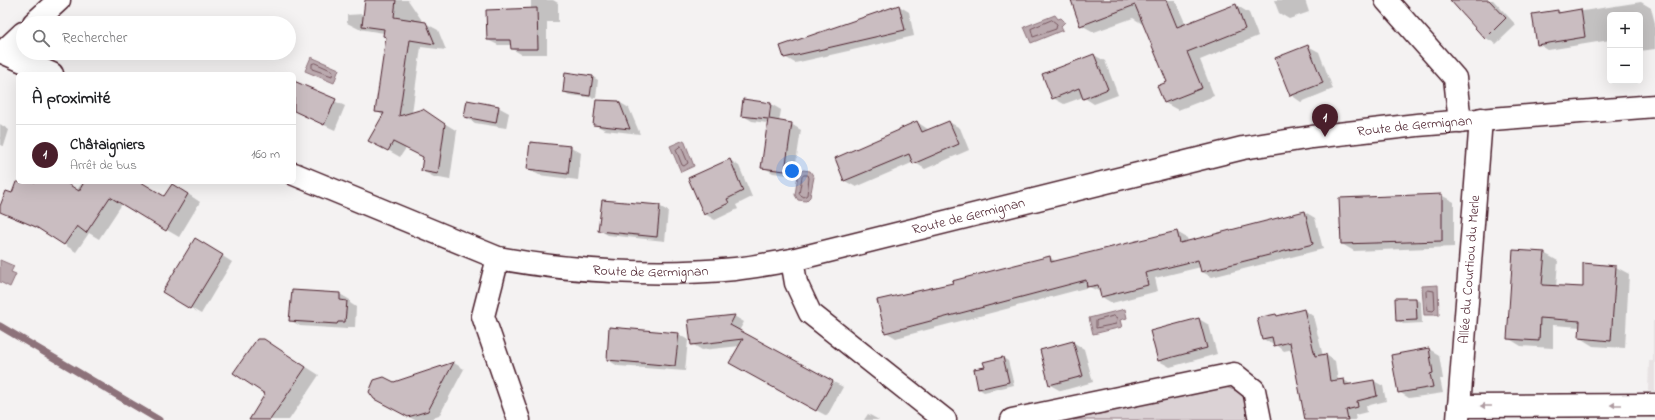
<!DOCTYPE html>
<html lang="fr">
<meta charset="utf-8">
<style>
:root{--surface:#fff;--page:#f6f6f6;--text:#202124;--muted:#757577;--line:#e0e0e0;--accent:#4a1f2b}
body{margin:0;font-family:"Indie Flower",sans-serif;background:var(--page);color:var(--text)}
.controls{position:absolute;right:12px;top:12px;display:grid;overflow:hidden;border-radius:6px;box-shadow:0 4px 16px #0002}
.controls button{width:36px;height:36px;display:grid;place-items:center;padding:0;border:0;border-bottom:1px solid var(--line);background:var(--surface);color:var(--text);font:20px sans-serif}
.you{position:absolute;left:792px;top:171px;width:14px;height:14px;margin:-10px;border:3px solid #fff;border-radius:50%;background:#1a73e8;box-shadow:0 0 0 6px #1a73e833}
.badge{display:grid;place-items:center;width:26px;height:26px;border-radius:50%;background:var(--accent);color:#fff;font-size:13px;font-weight:700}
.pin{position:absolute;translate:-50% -33px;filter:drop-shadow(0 1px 2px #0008)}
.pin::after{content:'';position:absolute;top:21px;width:14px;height:12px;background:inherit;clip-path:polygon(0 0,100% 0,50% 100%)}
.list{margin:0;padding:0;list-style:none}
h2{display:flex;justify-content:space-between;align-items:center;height:52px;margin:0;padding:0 16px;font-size:17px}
h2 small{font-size:13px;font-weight:400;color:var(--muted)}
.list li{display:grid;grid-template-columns:26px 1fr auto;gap:12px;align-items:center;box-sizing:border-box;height:60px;padding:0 16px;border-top:1px solid var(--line)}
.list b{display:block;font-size:15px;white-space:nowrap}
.list p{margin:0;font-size:13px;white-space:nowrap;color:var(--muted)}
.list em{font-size:13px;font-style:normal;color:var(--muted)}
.icon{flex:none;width:22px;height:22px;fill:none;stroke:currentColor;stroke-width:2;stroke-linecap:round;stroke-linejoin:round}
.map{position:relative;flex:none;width:1655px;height:420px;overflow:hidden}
.search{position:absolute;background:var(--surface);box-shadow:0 4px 16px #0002;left:16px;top:16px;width:280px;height:44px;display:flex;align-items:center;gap:10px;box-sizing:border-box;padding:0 14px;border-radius:22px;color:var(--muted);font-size:15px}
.panel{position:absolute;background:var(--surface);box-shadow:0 4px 16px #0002;left:16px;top:72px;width:280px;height:112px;border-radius:6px}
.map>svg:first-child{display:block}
.built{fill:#e7e2e3}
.green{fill:#dbd2d5;stroke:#927880}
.water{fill:#baa9ae;stroke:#8d727a}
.shadow{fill:#0003}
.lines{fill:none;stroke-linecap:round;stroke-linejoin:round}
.shore{stroke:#77565f;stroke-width:1}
.stream{stroke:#8d727a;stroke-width:7}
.building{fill:#cabdc1;stroke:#4a1f2b}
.street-casing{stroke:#4a1f2b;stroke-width:25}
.secondary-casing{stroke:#4a1f2b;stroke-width:25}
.street{stroke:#fff;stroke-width:22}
.secondary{stroke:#fff;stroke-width:22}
.oneway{fill:#ae9aa0}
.labels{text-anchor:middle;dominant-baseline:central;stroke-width:3;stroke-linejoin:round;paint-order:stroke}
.street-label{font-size:14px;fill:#4a1f2b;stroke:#fff}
</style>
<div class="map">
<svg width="1655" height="420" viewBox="0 0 1655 420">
<rect width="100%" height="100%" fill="#f4f2f2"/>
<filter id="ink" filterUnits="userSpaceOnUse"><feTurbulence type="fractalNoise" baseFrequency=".025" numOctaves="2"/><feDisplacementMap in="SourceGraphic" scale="8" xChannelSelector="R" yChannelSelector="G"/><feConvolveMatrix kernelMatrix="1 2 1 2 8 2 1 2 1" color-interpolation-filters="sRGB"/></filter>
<g filter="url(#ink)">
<polygon class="built" points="1653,321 1655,321 1655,391 1648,391 1649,361 1653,361"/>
<path class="green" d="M1222 386C1245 392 1247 398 1251 420H1073Z"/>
<g class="water">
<polygon points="1055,15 1058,19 1061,18 1065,22 1061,26 1063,30 1031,43 1024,27"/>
<polygon points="311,57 339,69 334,83 305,71"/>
<polygon points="684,140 694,166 681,172 670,146"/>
<polygon points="803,170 810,171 814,177 810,197 806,201 798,200 795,195 798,175"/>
<polygon points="0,260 14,266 11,272 16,274 10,287 0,282"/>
<polygon points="1438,285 1439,315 1424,315 1422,286"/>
<polygon points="1125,309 1127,318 1120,320 1122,327 1093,334 1089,318"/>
</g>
<g class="shadow">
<polygon points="366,0 408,0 423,22 438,30 446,50 421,47 412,113 423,110 457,131 450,180 434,177 422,171 424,158 406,148 400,157 370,140 384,116 376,111 387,38 384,36 384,33 359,29 347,23 347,15 364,14"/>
<polygon points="531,0 553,0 558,3 558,22 547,22 547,54 521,54 512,49 512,45 498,45 488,40 531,9"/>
<polygon points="1081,0 1175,0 1186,25 1236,5 1249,13 1258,36 1200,60 1214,96 1178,110 1165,103 1158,86 1168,82 1144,25 1133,18 1094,32 1081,25"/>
<polygon points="1274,0 1305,0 1309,12 1289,19 1279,13"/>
<polygon points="1453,0 1493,0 1516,25 1496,44 1486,38"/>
<polygon points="1641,2 1651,8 1655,23 1655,49 1640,51 1640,15 1610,15 1610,40 1548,50 1538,44 1558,11 1562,13 1583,11"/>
<polygon points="899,6 909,12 914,36 795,63 785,57"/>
<polygon points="1308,46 1319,52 1333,89 1301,102 1291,95 1276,58"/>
<polygon points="1094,55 1105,61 1118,95 1094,104 1083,97 1064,104 1053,98"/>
<polygon points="593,77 598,80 596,98 569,95 564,92"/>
<polygon points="294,82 345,106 335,130 294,111"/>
<polygon points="619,102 629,108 640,134 605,130 594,124"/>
<polygon points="771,104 781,110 779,122 791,124 801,130 794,176 773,173 763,167 771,106 769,106 767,123 752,121 742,115"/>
<polygon points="498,107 509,113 506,128 475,123 465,117"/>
<polygon points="917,122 929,130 949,122 960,128 969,150 925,169 914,162 856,187 845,181 836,159"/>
<polygon points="0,124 9,130 4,146 0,145"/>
<polygon points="571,147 581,153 578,180 539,175 528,169"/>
<polygon points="730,160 739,166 752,197 736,205 738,209 715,220 705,214"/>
<polygon points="18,181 18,182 64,182 77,190 83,182 140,182 164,197 185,192 200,202 179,237 122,204 99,239 89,233 76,252 45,232 0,211 12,195"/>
<polygon points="1441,195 1454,202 1454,247 1354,251 1342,244"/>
<polygon points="659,206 668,211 665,241 608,235 599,230"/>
<polygon points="1305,212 1315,218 1323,249 1212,277 1202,272 1201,267 1155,278 1158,291 1112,303 1102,297 1101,292 1089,287 896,338 886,332 954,284 1049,257 1057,262 1177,232 1187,238 1188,242"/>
<polygon points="205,245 232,262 201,314 164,292"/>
<polygon points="1544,253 1558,261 1556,287 1584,288 1616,267 1629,274 1625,348 1593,346 1580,338 1581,327 1553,325 1553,348 1521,346 1508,338"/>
<polygon points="293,291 340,294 350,300 350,303 356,307 355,327 348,327 347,329 300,326 290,320"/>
<polygon points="1416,299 1421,302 1422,323 1403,324 1397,320"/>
<polygon points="1304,310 1313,316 1323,356 1326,355 1335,361 1338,381 1344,380 1352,385 1374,381 1383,386 1386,401 1366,406 1367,412 1355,415 1356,420 1306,420 1293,349 1284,351 1275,343 1272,344 1263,339 1276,315 1279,316"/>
<polygon points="734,316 744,322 739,331 843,387 827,416 740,369 740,346 702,350 692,344"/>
<polygon points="1199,319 1209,325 1217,354 1170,367 1159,361 1151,331"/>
<polygon points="678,334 688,340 685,371 618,366 608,360"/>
<polygon points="264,340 319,375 289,420 258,420 266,394"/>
<polygon points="1073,342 1084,349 1093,382 1061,391 1050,385 1041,351"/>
<polygon points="1429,349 1439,355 1443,379 1440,379 1443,393 1409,398 1399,392"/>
<polygon points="1003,358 1008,361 1014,385 984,392 979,389 975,370 986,367"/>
<polygon points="454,363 464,369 439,416 427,420 415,420 385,405 394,383"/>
<polygon points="868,414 879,420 864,420"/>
</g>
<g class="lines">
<g class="shore">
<polygon points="1052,20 1057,24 1056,29 1033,37 1031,29"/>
<polygon points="315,63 333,71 332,76 312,69 312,64"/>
<polygon points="681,146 688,163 684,166 682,165 676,150"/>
<polygon points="804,175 808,175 809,178 807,195 804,197 799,194 802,177"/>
<polygon points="1428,290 1434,291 1435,309 1433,311 1427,310 1426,292"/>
<polygon points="1114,316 1117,318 1116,324 1096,328 1096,321"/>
</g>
<polyline class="stream" points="0,326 159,420"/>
</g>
<g class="building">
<polygon points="365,0 396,0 394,17 426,22 435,44 410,40 399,116 423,109 445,124 438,174 421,171 423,157 393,142 388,151 368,141 384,113 375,112 386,37 383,36 384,29 362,26"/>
<polygon points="1071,0 1166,0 1177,27 1236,4 1245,29 1187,52 1202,88 1164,103 1157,86 1167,82 1135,5 1080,26"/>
<polygon points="1450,0 1489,0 1506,18 1485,39"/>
<polygon points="899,5 905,30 784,58 780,46"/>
<polygon points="537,8 538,49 511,49 510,40 487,40 486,10"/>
<polygon points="1581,9 1585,37 1537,45 1532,14 1558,10 1558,13"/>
<polygon points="1308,45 1323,83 1290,96 1275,58"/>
<polygon points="1094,54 1108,89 1083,99 1079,88 1052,99 1042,74"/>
<polygon points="565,72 593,76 590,96 563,92"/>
<polygon points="294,81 336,99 324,125 294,111"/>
<polygon points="743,99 771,103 769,119 792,123 785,171 761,168 768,119 741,116"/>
<polygon points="467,100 499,106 496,123 464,117"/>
<polygon points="596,100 619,101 630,129 593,125"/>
<polygon points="917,121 922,132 949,121 959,144 913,164 909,154 844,181 835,158 899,130 899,129"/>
<polygon points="530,142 571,146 568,174 527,169"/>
<polygon points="730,159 743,191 727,199 729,203 704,215 688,178"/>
<polygon points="16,182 65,182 79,191 84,182 141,182 164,196 172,184 188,194 166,231 110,197 86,233 77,226 64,245 36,227 0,212 0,206 6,191 12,193"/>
<polygon points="1442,194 1442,241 1341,244 1339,198"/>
<polygon points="602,200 660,205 657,237 598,231"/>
<polygon points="1305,211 1313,244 1201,272 1198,260 1145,273 1148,285 1101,297 1098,285 1087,287 1086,280 885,333 877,300 953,283 952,281 1050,256 1051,262 1177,231 1180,243"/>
<polygon points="195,238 223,255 190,309 162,292"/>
<polygon points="1513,250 1545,252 1542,285 1583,287 1583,263 1616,266 1611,341 1579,338 1580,321 1540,318 1539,341 1507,339"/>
<polygon points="292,290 340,293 340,300 347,301 345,322 338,322 337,324 289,321"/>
<polygon points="1395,298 1416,298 1417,320 1396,321"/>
<polygon points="1304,309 1315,356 1326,354 1330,381 1344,379 1345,385 1374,380 1377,396 1357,401 1358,407 1346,410 1348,420 1305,420 1290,342 1274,346 1272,337 1262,339 1257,318 1276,314 1277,316"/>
<polygon points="735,315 730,325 833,381 816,411 729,363 743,339 691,345 688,320"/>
<polygon points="1199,318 1207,348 1158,361 1150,331"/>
<polygon points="609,327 679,333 675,366 607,360"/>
<polygon points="257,339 264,339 306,367 270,420 249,420 265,394 233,373"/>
<polygon points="1073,341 1083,376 1049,385 1040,350"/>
<polygon points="1429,348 1433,373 1430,374 1433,387 1398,393 1391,355"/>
<polygon points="1003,357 1009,382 978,389 974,369 985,367 983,362"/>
<polygon points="454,362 428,411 408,417 374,399 369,392 374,380 384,377 394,382"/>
</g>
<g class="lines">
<g class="street-casing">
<g id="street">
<polyline points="1386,0 1455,78 1460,122"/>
<polyline points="34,23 59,0"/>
<polyline points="3,52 23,33"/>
<polyline points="498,258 483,316 519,420"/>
<polyline points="792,260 796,283 810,313 945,420"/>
<polyline points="1459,406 1655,405"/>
<polyline points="1012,420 1234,374 1254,390 1260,420"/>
<path id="s1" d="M1458 420 1481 119"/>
</g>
</g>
<g class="secondary-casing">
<g id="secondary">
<polyline points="0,51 52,74"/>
<path id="s2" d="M294 174 498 258C572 272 660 276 735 269 754 267 773 263 792 260L1243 148 1312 137 1417 125 1655 106"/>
</g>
</g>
<use href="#street" class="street"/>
<use href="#secondary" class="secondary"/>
</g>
<defs><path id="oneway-solid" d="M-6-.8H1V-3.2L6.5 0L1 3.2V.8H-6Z"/></defs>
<g class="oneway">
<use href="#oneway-solid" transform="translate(1616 405) rotate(180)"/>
<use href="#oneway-solid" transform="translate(1486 406) rotate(180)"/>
</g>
</g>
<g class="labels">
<g class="street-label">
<text stroke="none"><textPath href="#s2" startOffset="1154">Route de Germignan</textPath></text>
<text stroke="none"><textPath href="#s2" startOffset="698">Route de Germignan</textPath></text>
<text stroke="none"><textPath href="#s2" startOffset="374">Route de Germignan</textPath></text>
<text stroke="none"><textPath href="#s1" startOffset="151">Allée du Courtiou du Merle</textPath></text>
</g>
</g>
</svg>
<div class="controls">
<button>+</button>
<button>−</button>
</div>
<div class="you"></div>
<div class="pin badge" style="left:1325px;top:137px">1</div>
<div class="search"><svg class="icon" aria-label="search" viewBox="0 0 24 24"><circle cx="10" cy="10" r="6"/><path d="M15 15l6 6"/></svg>Rechercher</div>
<section class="panel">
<h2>À proximité<small></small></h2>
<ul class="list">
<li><span class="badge">1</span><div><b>Châtaigniers</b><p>Arrêt de bus</p></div><em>160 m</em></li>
</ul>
</section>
</div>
